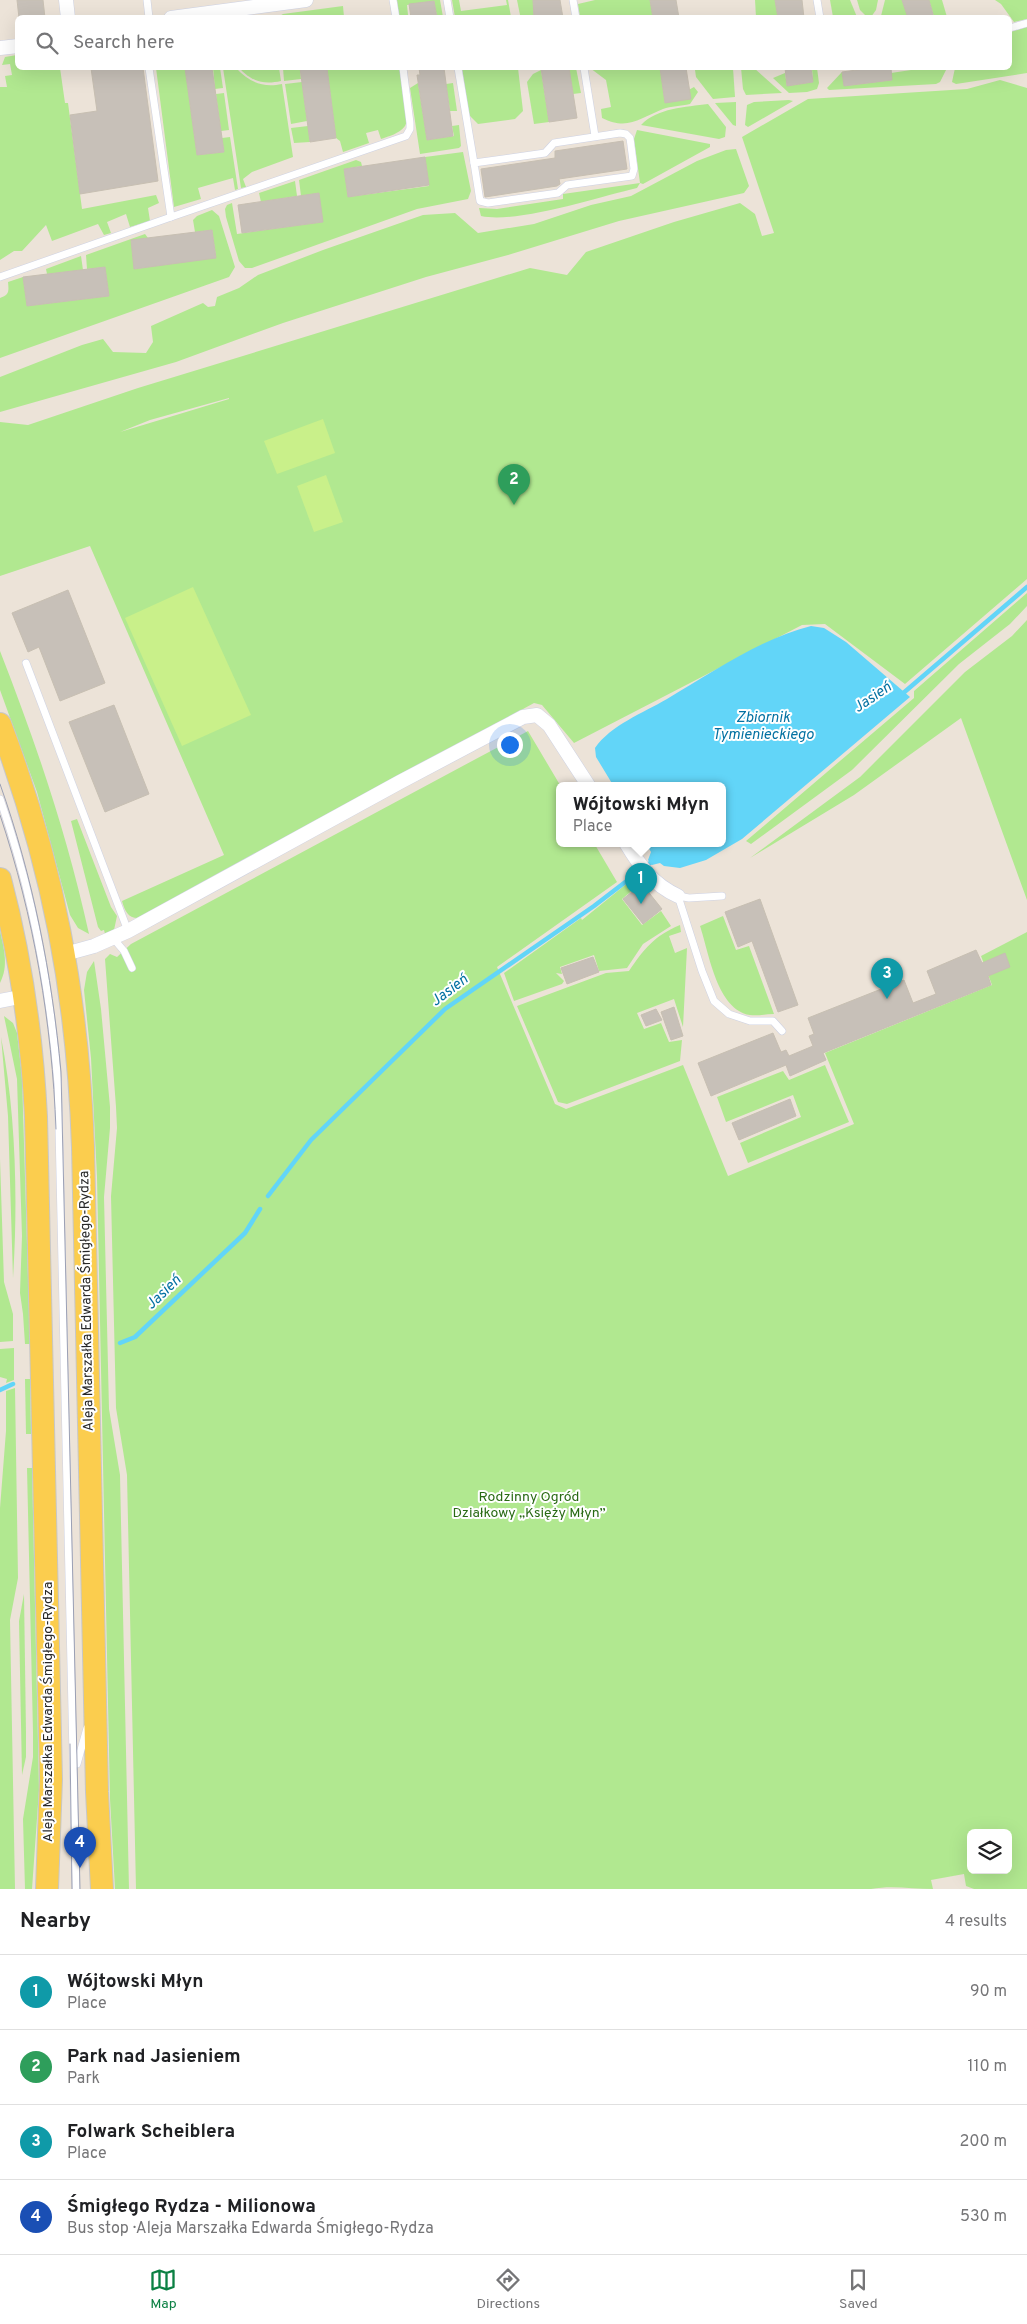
<!DOCTYPE html>
<meta charset="utf-8">
<style>
:root{--surface:#fff;--page:#f6f6f6;--text:#202124;--muted:#757577;--line:#e0e0e0;--accent:#0b8043}
body{margin:0;font-family:Overpass,sans-serif;background:var(--page);color:var(--text)}
.controls{position:absolute;right:15px;bottom:15px;display:grid;overflow:hidden;border-radius:8px;box-shadow:0 5px 20px #0002}
.controls button{width:45px;height:45px;display:grid;place-items:center;padding:0;border:0;border-bottom:1px solid var(--line);background:var(--surface);color:var(--text);font:25px sans-serif}
.you{position:absolute;left:509px;top:744px;width:18px;height:18px;margin:-12px;border:4px solid #fff;border-radius:50%;background:#1a73e8;box-shadow:0 0 0 8px #1a73e833}
.badge{display:grid;place-items:center;width:32px;height:32px;border-radius:50%;background:var(--accent);color:#fff;font-size:16px;font-weight:700}
.pin{position:absolute;translate:-50% -41px;filter:drop-shadow(0 1px 2px #0008)}
.pin::after{content:'';position:absolute;top:26px;width:18px;height:15px;background:inherit;clip-path:polygon(0 0,100% 0,50% 100%)}
.popup{position:absolute;left:556px;top:782px;width:170px;height:65px;box-sizing:border-box;display:grid;place-content:center;border-radius:8px;background:var(--surface);filter:drop-shadow(0 1px 4px #0005);font-size:16px;white-space:nowrap;color:var(--muted)}
.popup b{font-size:19px;color:var(--text)}
.popup::after{content:'';position:absolute;left:50%;top:100%;margin-left:-10px;border:10px solid transparent;border-top-color:var(--surface)}
.list{margin:0;padding:0;list-style:none}
h2{display:flex;justify-content:space-between;align-items:center;height:65px;margin:0;padding:0 20px;font-size:21px}
h2 small{font-size:16px;font-weight:400;color:var(--muted)}
.list li{display:grid;grid-template-columns:32px 1fr auto;gap:15px;align-items:center;box-sizing:border-box;height:75px;padding:0 20px;border-top:1px solid var(--line)}
.list b{display:block;font-size:19px;white-space:nowrap}
.list p{margin:0;font-size:16px;white-space:nowrap;color:var(--muted)}
.list em{font-size:16px;font-style:normal;color:var(--muted)}
.icon{flex:none;width:28px;height:28px;fill:none;stroke:currentColor;stroke-width:2;stroke-linecap:round;stroke-linejoin:round}
.map{position:relative;flex:none;width:1027px;height:1889px;overflow:hidden}
.search{position:absolute;background:var(--surface);box-shadow:0 5px 20px #0002;left:15px;right:15px;top:15px;height:55px;display:flex;align-items:center;gap:12px;box-sizing:border-box;padding:0 18px;border-radius:8px;color:var(--muted);font-size:19px}
.sheet{height:365px;background:var(--surface)}
nav{display:flex;justify-content:space-around;align-items:center;box-sizing:border-box;height:70px;border-top:1px solid var(--line);background:var(--surface);font-size:14px;color:var(--muted)}
nav a{display:grid;justify-items:center;gap:2px}
nav .on{color:var(--accent)}
.map>svg:first-child{display:block}
.green{fill:#b1e890;fill-rule:evenodd}
.pitch{fill:#c9f08a}
.water{fill:#62d5f8}
.lines{fill:none;stroke-linecap:round;stroke-linejoin:round}
.stream{stroke:#62d5f8;stroke-width:4.5}
.building{fill:#c7c0b8;stroke:#c7bfb2}
.lane-casing{stroke:#ced2e3;stroke-width:8}
.street-casing{stroke:#ced2e3;stroke-width:15}
.primary-casing{stroke:#c7c7c7;stroke-width:24}
.lane{stroke:#fff;stroke-width:7}
.street{stroke:#fff;stroke-width:14}
.primary{stroke:#fbcd4e;stroke-width:22}
.tram{stroke:#9ba0b4;stroke-width:1}
.labels{text-anchor:middle;dominant-baseline:central;stroke-width:4;stroke-linejoin:round;paint-order:stroke}
.street-label{font-size:14px;fill:#282828;stroke:#fff}
.park-label{font-size:14px;fill:#296a14;stroke:#fff}
.water-label{font-size:15px;font-style:italic;fill:#0371a2;stroke:#fff}
</style>
<div class="map">
<svg width="1027" height="1889" viewBox="0 0 1027 1889">
<rect width="100%" height="100%" fill="#ece3d8"/>
<g class="green">
<polygon points="397,0 440,0 443,17 437,17 434,1 407,5 408,15 410,15 411,17 399,17"/>
<polygon points="452,0 459,0 461,11 507,5 506,0 508,0 511,17 455,17"/>
<polygon points="517,0 533,0 534,17 524,17 520,15"/>
<polygon points="595,0 650,0 653,17 580,17 578,4"/>
<polygon points="755,0 775,0 778,17 756,17"/>
<polygon points="830,0 850,0 857,17 833,17"/>
<polygon points="857,0 878,0 876,10 871,17 866,16 860,10"/>
<polygon points="885,0 902,0 908,17 883,17 881,16"/>
<polygon points="929,0 942,0 947,17 934,17"/>
<polygon points="995,0 1027,0 1027,19 1014,22 1001,4"/>
<polygon points="343,6 344,17 278,17 283,14"/>
<polygon points="1027,27 1027,73 956,84 952,82 955,68 1010,68 1010,32"/>
<polygon points="17,55 18,68 60,68 65,103 68,103 82,209 156,195 159,203 148,208 150,221 130,227 126,214 107,222 111,233 104,235 98,224 52,241 46,225 22,251 14,251 0,260 0,87 7,87 5,76 12,75 10,64 2,65 5,57"/>
<polygon points="156,68 185,68 197,155 224,152 222,138 230,137 238,189 235,190 233,178 198,188 201,199 174,207"/>
<polygon points="213,68 220,68 223,88 215,89"/>
<path d="M223 68H236C249 82 262 88 282 84L293 157 252 172 243 179 246 187 241 188Z"/>
<path d="M239 68H279L281 81C263 85 251 81 239 68Z"/>
<polygon points="283,68 300,68 301,79 284,81"/>
<path d="M327 68H400C402 80 411 117 405 126 399 134 389 136 381 139L378 130 366 133 369 143 343 152 340 141 336 138Z"/>
<polygon points="462,68 518,68 523,111 515,119 478,124 469,115"/>
<polygon points="569,68 576,68 581,93 573,94"/>
<path d="M590 68H660L665 103 694 87 698 92 690 104C681 106 671 106 663 109 640 118 628 131 602 118L601 109 611 107 606 80Z"/>
<polygon points="710,68 733,68 735,97 713,99 696,77 695,70"/>
<polygon points="741,68 754,68 782,93 746,95 743,89"/>
<polygon points="817,68 819,83 817,89 807,92 789,93 773,78 785,73 787,86 813,82 812,69"/>
<polygon points="911,68 947,68 940,82 936,84 829,90 827,88 842,72 845,86 892,80 891,73 911,70"/>
<polygon points="541,70 549,122 534,124 527,82 533,74"/>
<path d="M1000 80 1027 88V579L905 684 825 624 802 625 574 743 542 705 534 703 140 918C128 919 125 911 122 901L224 855 90 546 0 576V422L28 425 138 388 530 268 567 275 586 252 674 222 740 203 755 214 762 236 774 233 742 137 808 99 967 89ZM229 398V399L120 432 150 420Z"/>
<polygon points="302,82 307,121 291,124 285,84"/>
<polygon points="418,83 427,140 454,136 452,126 459,125 461,146 459,148 420,154 410,88"/>
<polygon points="453,83 457,111 450,111 446,84"/>
<polygon points="224,93 229,130 221,131 216,94"/>
<polygon points="789,100 793,101 748,127 745,125 747,105 754,102"/>
<polygon points="736,102 736,126 733,125 715,103"/>
<path d="M708 104 726 127 725 137 719 139 641 125C657 108 686 107 708 104Z"/>
<polygon points="308,126 310,142 294,143 291,128"/>
<path d="M637 130 710 144V147L643 184 640 183 637 188C598 197 517 224 481 216L479 208 497 209 563 199V194L640 183 634 139Z"/>
<polygon points="736,149 749,186 744,193 619,221 508,255 426,277 283,323 176,362 0,412 0,377 82,345 103,339 113,352 146,353 153,342 151,326 203,303 208,307 215,306 217,297 239,288 258,275 323,250 423,215 455,213 478,233 534,224 591,205 631,196 697,161 726,150"/>
<polygon points="463,152 471,191 468,199 417,209 252,268 245,268 239,261 226,217 225,209 227,205 232,203 237,234 322,222 319,193 301,196 299,180 356,160 361,162 362,166 344,169 348,197 429,186 425,157"/>
<polygon points="295,181 297,196 261,202 259,193"/>
<path d="M212 210 219 216 235 267 229 277 0 358V298C9 295 9 292 8 282L23 277 27 306 109 296 105 267 87 269 86 255 145 234 148 238 131 241 135 269 216 257 212 230 195 232 193 220 197 216Z"/>
<polygon points="81,256 83,270 47,274 46,269"/>
<polygon points="1027,593 1027,606 1010,624 959,664 852,770 751,844 746,841 914,698 914,691"/>
<polygon points="1027,620 1027,900 961,718 854,795 750,858 860,777 965,672 1012,636"/>
<path d="M0 651C37 746 67 834 89 934L78 928 70 915 37 792 0 690Z"/>
<path d="M528 731 560 785V843H594L617 882 497 967 555 1104 566 1109 683 1065 728 1176 854 1124 825 1053 992 985 981 956 1027 932V1889H974L966 1886 964 1874 931 1880 933 1889C912 1889 892 1885 871 1889H136L127 1475 116 1408 111 1196 117 1128 116 1107 105 959 110 954 117 957 131 944ZM971 1833H1008V1870H971Z"/>
<polygon points="77,819 111,907 117,916 114,930 105,934 104,930 101,931 98,927 71,821"/>
<polygon points="635,877 640,884 622,899 642,925 661,911 671,926 643,944 627,968 599,971 594,955 560,967 562,974 556,973 564,981 562,984 514,1001 504,973 581,918 582,920"/>
<path d="M723 916 736 950 749 946 774 1014C766 1014 758 1016 750 1015 717 1010 709 953 700 926Z"/>
<path d="M680 925 681 932 669 936 675 953 687 948 683 1027 674 999 637 1013 644 1029 661 1023 669 1042 682 1040 680 1061 567 1104 558 1102 517 1006 606 973 629 971C644 949 654 936 680 925Z"/>
<path d="M0 931C4 949 9 966 0 983Z"/>
<polygon points="94,961 101,1009 110,1107 110,1128 104,1197 109,1409 120,1475 129,1889 115,1889 110,1799 97,1177 91,1058 84,990 87,972"/>
<polygon points="4,1016 13,1023 17,1033 22,1077 30,1344 25,1344 23,1314 20,1293 22,1236 17,1079"/>
<path d="M1 1037C16 1113 18 1200 13 1278L8 1116Z"/>
<polygon points="825,1065 849,1122 748,1163 740,1143 801,1117 793,1095 726,1122 717,1097 783,1071 789,1080"/>
<polygon points="0,1159 4,1282 13,1314 13,1341 0,1342"/>
<polygon points="14,1348 14,1380 6,1383 7,1379 0,1377 0,1349"/>
<polygon points="25,1379 30,1379 31,1434 26,1434"/>
<polygon points="15,1388 18,1578 10,1620 15,1889 0,1889 0,1508 6,1431 6,1391"/>
<polygon points="27,1468 32,1468 39,1790 32,1889 25,1889 23,1819 33,1757 33,1732"/>
<polygon points="24,1594 26,1733 26,1757 22,1775 19,1621"/>
</g>
<g class="pitch">
<polygon points="323,419 335,453 277,474 264,441"/>
<polygon points="326,475 343,522 314,532 297,486"/>
<polygon points="193,587 251,715 182,746 125,618"/>
</g>
<path class="water" d="M811 626 824 628 846 642 910 697 742 839 706 860 680 868 664 866 660 863 652 865 648 860 651 852 646 843H722V785H613L596 757 595 748C611 725 643 713 667 699 711 673 762 638 811 626Z"/>
<g class="lines">
<g class="stream">
<polyline points="901,695 1027,587"/>
<polyline points="268,1196 311,1140 445,1009 594,906 654,860"/>
<polyline points="120,1343 135,1337 245,1233 260,1209"/>
<polyline points="0,1390 13,1384"/>
</g>
</g>
<g class="building">
<polygon points="17,0 43,0 45,18 19,18"/>
<polygon points="533,0 560,0 563,18 534,18"/>
<polygon points="650,0 676,0 679,18 653,18"/>
<polygon points="775,0 802,0 804,18 778,18"/>
<polygon points="902,0 929,0 934,18 908,18"/>
<polygon points="434,1 437,18 411,18 409,4"/>
<polygon points="91,68 143,68 158,181 80,194 70,115 97,111"/>
<polygon points="185,68 212,68 224,152 197,155"/>
<polygon points="300,68 327,68 336,138 310,142"/>
<polygon points="419,68 444,68 453,136 427,140 417,75 420,75"/>
<polygon points="541,68 569,68 577,118 549,122"/>
<polygon points="660,68 686,68 691,99 665,103"/>
<polygon points="785,68 811,68 813,82 787,86"/>
<polygon points="871,68 891,68 892,80 844,86 842,72"/>
<polygon points="623,141 627,169 559,179 560,184 557,186 485,197 481,169 555,158 555,151"/>
<polygon points="425,157 429,185 348,197 344,169"/>
<polygon points="319,193 323,222 242,233 238,205"/>
<polygon points="212,230 216,258 134,269 131,240"/>
<polygon points="105,267 109,296 27,306 23,277"/>
<polygon points="68,590 105,683 60,701 39,647 28,652 12,613"/>
<polygon points="114,705 149,794 105,812 69,722"/>
<polygon points="642,884 662,909 643,924 623,899"/>
<polygon points="760,899 798,1005 778,1012 752,941 738,947 725,912"/>
<polygon points="976,950 982,963 1005,953 1010,967 988,976 991,985 823,1053 826,1060 790,1076 786,1065 711,1096 698,1063 773,1033 781,1052 786,1050 789,1056 813,1046 809,1036 814,1034 808,1018 904,980 913,1003 936,994 927,971"/>
<polygon points="593,957 599,972 567,984 561,968"/>
<polygon points="674,1007 683,1036 671,1040 661,1012"/>
<polygon points="656,1009 662,1020 646,1026 641,1015"/>
<polygon points="790,1099 796,1116 739,1140 732,1123"/>
</g>
<g class="lines">
<g class="lane-casing">
<g id="lane">
<polyline points="147,0 149,18"/>
<polyline points="393,0 396,18"/>
<polyline points="447,0 450,18"/>
<polyline points="573,0 576,18"/>
<polyline points="817,0 820,18"/>
<polyline points="1010,28 1027,23"/>
<polyline points="149,68 171,217 406,136 410,129 410,123 403,68"/>
<polyline points="458,68 474,163"/>
<polyline points="584,68 595,136"/>
<polygon points="620,133 626,134 630,138 634,169 632,176 567,185 558,193 488,203 480,201 474,163 545,153 554,143"/>
<polyline points="0,277 171,217"/>
<polyline points="26,663 128,931"/>
<path d="M0 799C32 891 50 987 58 1084L76 1889"/>
<polyline points="678,896 702,971 714,1001 729,1014 750,1021 773,1021 782,1031"/>
<polyline points="678,896 689,898 722,896"/>
<polyline points="113,938 124,951 132,968"/>
<polyline points="77,1764 87,1728"/>
</g>
</g>
<g class="street-casing">
<g id="street">
<polyline points="66,0 68,18"/>
<polyline points="171,18 306,0"/>
<polyline points="0,48 18,46"/>
<path d="M626 843C640 866 652 884 678 896"/>
<polyline points="65,954 94,946 128,931 400,782 523,717 537,715 549,725 588,785"/>
<polyline points="0,1001 25,996"/>
</g>
</g>
<g class="primary-casing">
<g id="primary">
<path d="M0 724C53 864 78 997 83 1147L97 1792 102 1889"/>
<path d="M0 879C21 958 32 1036 36 1117L51 1779 47 1889"/>
</g>
</g>
<use href="#lane" class="lane"/>
<use href="#street" class="street"/>
<use href="#primary" class="primary"/>
<g class="tram">
<path d="M0 784C33 877 52 974 61 1072L80 1889"/>
<path d="M0 815C34 917 52 1023 56 1129"/>
<polyline points="70,1744 72,1889"/>
</g>
</g>
<g class="labels">
<g class="street-label">
<text transform="translate(87 1301) rotate(-91)">Aleja Marszałka Edwarda Śmigłego-Rydza</text>
<text transform="translate(48 1712) rotate(-90)">Aleja Marszałka Edwarda Śmigłego-Rydza</text>
</g>
<g class="park-label">
<text x="529" y="1497">Rodzinny Ogród<tspan x="529" dy="16">Działkowy „Księży Młyn”</tspan></text>
</g>
<g class="water-label">
<text transform="translate(873 698) rotate(-34)">Jasień</text>
<text x="763" y="718">Zbiornik<tspan x="763" dy="17">Tymienieckiego</tspan></text>
<text transform="translate(450 991) rotate(-37)">Jasień</text>
<text transform="translate(164 1293) rotate(-44)">Jasień</text>
</g>
</g>
</svg>
<div class="controls">
<button><svg class="icon" aria-label="layers" viewBox="0 0 24 24"><path d="M12 4l9 5-9 5-9-5zM3 14l9 5 9-5"/></svg></button>
</div>
<div class="you"></div>
<div class="pin badge" style="left:641px;top:904px;background:#0f9aa8">1</div>
<div class="popup"><b>Wójtowski Młyn</b>Place</div>
<div class="pin badge" style="left:514px;top:505px;background:#2e9e5b">2</div>
<div class="pin badge" style="left:887px;top:999px;background:#0f9aa8">3</div>
<div class="pin badge" style="left:80px;top:1868px;background:#1a4fb4">4</div>
<div class="search"><svg class="icon" aria-label="search" viewBox="0 0 24 24"><circle cx="10" cy="10" r="6"/><path d="M15 15l6 6"/></svg>Search here</div>
</div>
<section class="sheet">
<h2>Nearby<small>4 results</small></h2>
<ul class="list">
<li><span class="badge" style="background:#0f9aa8">1</span><div><b>Wójtowski Młyn</b><p>Place</p></div><em>90 m</em></li>
<li><span class="badge" style="background:#2e9e5b">2</span><div><b>Park nad Jasieniem</b><p>Park</p></div><em>110 m</em></li>
<li><span class="badge" style="background:#0f9aa8">3</span><div><b>Folwark Scheiblera</b><p>Place</p></div><em>200 m</em></li>
<li><span class="badge" style="background:#1a4fb4">4</span><div><b>Śmigłego Rydza - Milionowa</b><p>Bus stop · Aleja Marszałka Edwarda Śmigłego-Rydza</p></div><em>530 m</em></li>
</ul>
</section>
<nav>
<a class="on"><svg class="icon" aria-label="map" viewBox="0 0 24 24"><path d="M3 6l6-2 6 2 6-2v14l-6 2-6-2-6 2zM9 4v14M15 6v14"/></svg>Map</a>
<a><svg class="icon" aria-label="directions" viewBox="0 0 24 24"><path d="M12 3l9 9-9 9-9-9zM9 14v-3h6M13 9l2 2-2 2"/></svg>Directions</a>
<a><svg class="icon" aria-label="saved" viewBox="0 0 24 24"><path d="M7 4h10v16l-5-4-5 4z"/></svg>Saved</a>
</nav>
